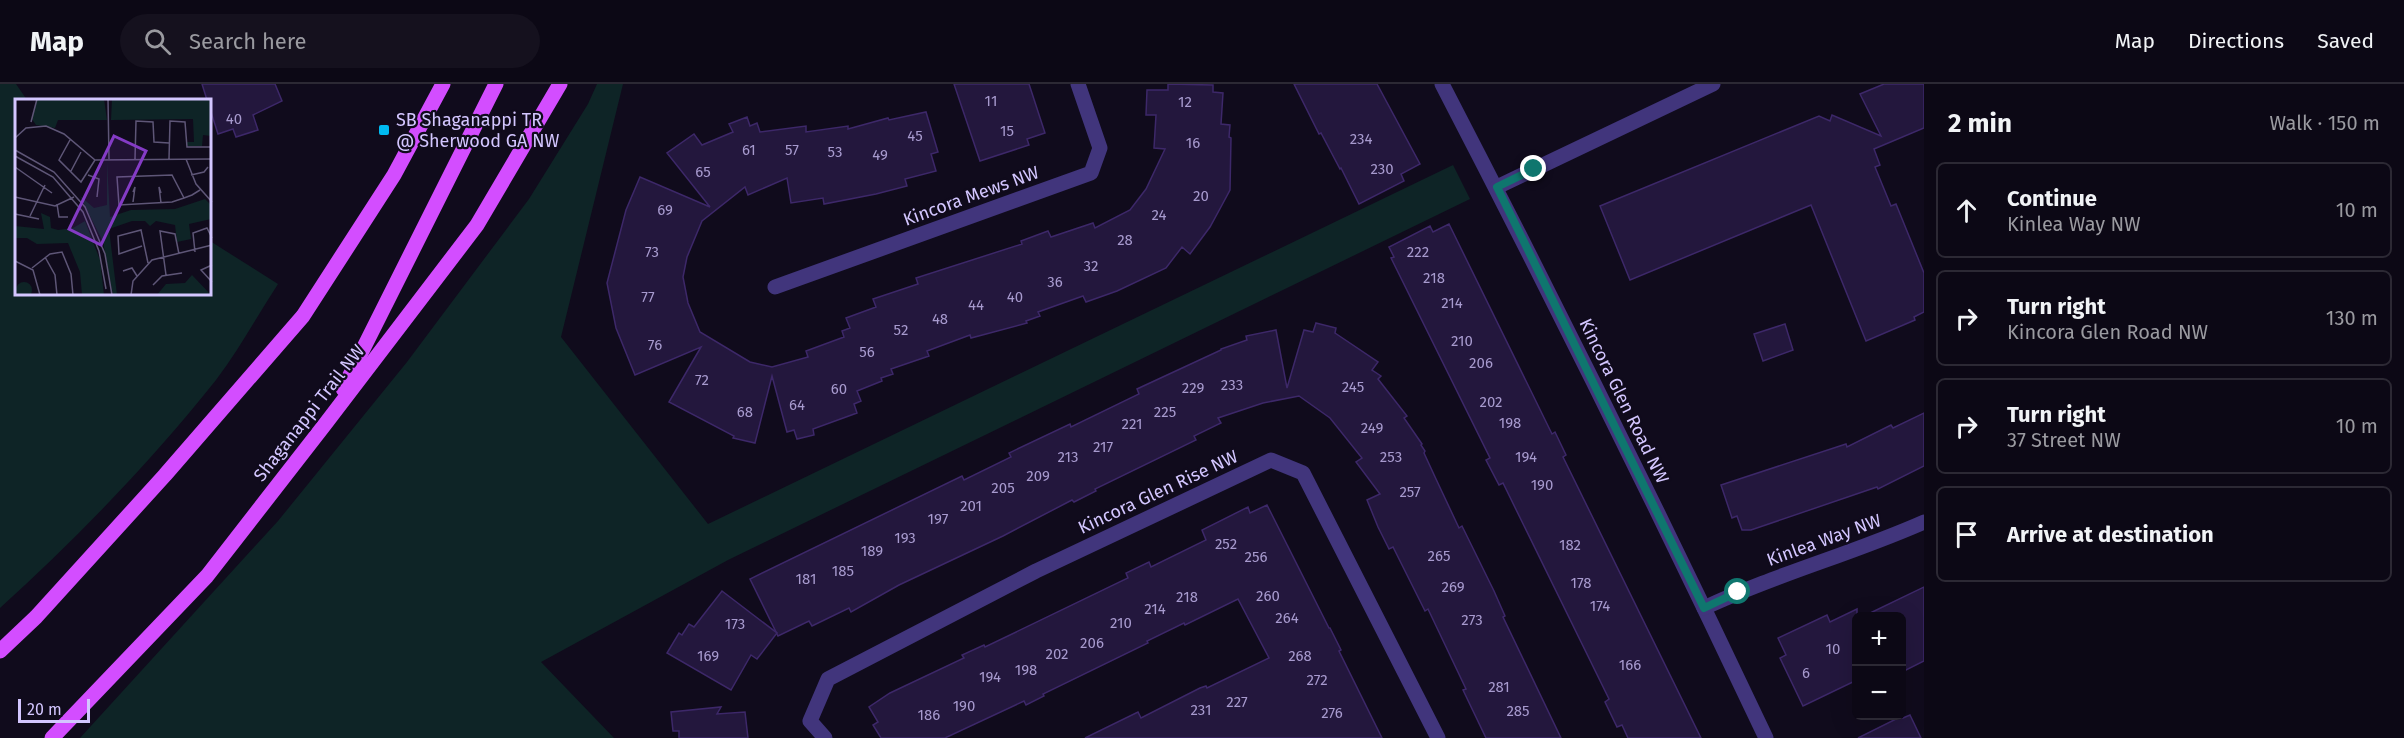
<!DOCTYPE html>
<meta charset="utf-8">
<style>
:root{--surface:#0c0815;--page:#15111e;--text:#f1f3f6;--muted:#9a9aa0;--line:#2c2934}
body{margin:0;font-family:"Fira Sans",sans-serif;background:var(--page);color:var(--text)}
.controls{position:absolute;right:18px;bottom:18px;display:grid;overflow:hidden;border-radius:9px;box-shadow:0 6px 24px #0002}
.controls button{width:54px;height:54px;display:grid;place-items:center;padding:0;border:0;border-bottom:2px solid var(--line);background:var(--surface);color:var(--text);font:30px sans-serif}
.scale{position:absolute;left:18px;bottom:15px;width:72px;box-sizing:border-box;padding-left:6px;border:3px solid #d3c6ff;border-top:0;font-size:16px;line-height:21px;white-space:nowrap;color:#d3c6ff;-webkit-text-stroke:4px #100b1c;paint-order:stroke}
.stop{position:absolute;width:18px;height:18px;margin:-14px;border:4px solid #0f766e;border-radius:50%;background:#fff}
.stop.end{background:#0f766e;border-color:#fff;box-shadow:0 2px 6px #0008}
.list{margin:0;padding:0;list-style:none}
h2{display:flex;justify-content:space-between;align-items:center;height:78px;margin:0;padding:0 24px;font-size:26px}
h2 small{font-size:20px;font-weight:400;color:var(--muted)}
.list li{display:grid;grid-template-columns:39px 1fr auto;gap:18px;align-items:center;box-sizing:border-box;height:96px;margin:0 12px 12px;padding:0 12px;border:2px solid var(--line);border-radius:9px}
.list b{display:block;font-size:22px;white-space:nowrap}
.list p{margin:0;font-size:20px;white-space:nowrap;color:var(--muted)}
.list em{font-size:20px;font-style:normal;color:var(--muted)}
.icon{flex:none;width:33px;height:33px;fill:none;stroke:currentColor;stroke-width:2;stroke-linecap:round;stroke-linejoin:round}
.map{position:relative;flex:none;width:1924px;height:654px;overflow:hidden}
header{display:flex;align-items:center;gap:36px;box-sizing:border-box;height:84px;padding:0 30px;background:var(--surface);border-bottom:2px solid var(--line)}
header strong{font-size:28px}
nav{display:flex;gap:33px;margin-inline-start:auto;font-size:21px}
.search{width:420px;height:54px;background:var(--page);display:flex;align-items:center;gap:15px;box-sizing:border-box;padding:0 21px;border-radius:33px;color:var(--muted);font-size:22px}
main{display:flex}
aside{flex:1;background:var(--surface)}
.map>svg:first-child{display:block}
.green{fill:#0e2426}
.building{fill:#23173d;stroke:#3d2869;stroke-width:1.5}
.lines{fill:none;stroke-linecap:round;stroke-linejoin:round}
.minor{stroke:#41357c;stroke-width:15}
.major{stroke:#d34dff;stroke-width:15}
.route{stroke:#0f766e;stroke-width:8}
.poi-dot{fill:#00baf1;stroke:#100b1c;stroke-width:2}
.labels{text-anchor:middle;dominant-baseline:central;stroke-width:4.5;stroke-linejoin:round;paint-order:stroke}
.number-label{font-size:15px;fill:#a79ace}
.poi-label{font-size:18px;fill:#d3c6ff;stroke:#100b1c;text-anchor:start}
.street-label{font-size:18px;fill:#d3c6ff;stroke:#100b1c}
.inset-road{fill:none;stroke:#5e5677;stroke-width:1.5}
.view{fill:#843bc5;fill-opacity:0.15;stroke:#843bc5;stroke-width:3}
.inset-edge{fill:none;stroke:#d3c6ff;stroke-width:3}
</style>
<header>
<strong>Map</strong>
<div class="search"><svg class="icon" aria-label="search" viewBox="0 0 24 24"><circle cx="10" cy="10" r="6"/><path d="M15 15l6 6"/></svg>Search here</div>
<nav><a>Map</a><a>Directions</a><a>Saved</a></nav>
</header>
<main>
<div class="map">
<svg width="1924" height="654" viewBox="0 0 1924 654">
<rect width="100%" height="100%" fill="#100b1c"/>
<g class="green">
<path d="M0 0H16L27 16H16V210H210V157L278 200C257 232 239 266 216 296 151 378 77 454 0 524Z"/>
<polygon points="597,0 623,0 561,253 708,440 1453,81 1470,115 728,476 541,578 614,654 80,654 278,437 407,278 529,115 588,20"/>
</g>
<g class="building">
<polygon points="202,0 275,0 282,17 253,31 258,46 236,53 233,45 218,50 210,25 210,16 207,16"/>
<polygon points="954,0 1029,0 1045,49 1027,55 1029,61 980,77"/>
<polygon points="1168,0 1213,1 1213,8 1223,9 1221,40 1230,41 1229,53 1231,54 1230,106 1222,121 1210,143 1190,170 1182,163 1166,184 1117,207 1086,218 1083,212 1038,228 1040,232 1026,237 1027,239 971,254 970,251 927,267 929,272 891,285 893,290 881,294 882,297 857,307 861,317 854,320 857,329 813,345 814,351 797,355 794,346 787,348 772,292 755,359 733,354 734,352 669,318 701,263 635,291 616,244 607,199 626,126 640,93 710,123 667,69 694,50 702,61 733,48 729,40 747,33 750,42 757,39 760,48 806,42 806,48 848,42 848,45 888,34 889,36 926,28 938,68 931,70 936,87 905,95 907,102 876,110 824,120 823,114 791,119 787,94 748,111 745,103 702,137 687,173 683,193 688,219 700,248 750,278 772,283 808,273 806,267 844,253 842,247 850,244 846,234 876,223 873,215 918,200 916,194 1022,160 1021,157 1048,147 1051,153 1093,139 1095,144 1130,126 1146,105 1165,65 1154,64 1156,31 1146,31 1147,6 1168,6"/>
<polygon points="1294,0 1377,0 1420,80 1401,90 1404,97 1359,120 1341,84 1340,85 1321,49 1319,50"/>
<polygon points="1884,0 1924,0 1924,44 1874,65 1880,81 1875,83 1891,122 1896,120 1924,189 1924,228 1914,233 1915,236 1866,257 1811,121 1630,196 1600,122 1819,32 1830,37 1832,31 1881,52 1860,10"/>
<polygon points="1449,140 1552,350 1555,348 1566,371 1563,373 1701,654 1628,654 1622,641 1617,643 1605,618 1609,615 1503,399 1499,401 1486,376 1490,374 1391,174 1394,173 1389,163 1430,142 1433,148"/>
<polygon points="1316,239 1336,244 1335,249 1378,278 1372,286 1381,292 1378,295 1407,332 1404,334 1422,360 1421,361 1425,367 1424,369 1436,395 1459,444 1462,442 1494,507 1505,532 1503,533 1561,654 1486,654 1463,606 1466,605 1428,525 1425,527 1393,463 1389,465 1378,443 1367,416 1380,410 1356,378 1362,374 1330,334 1299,312 1263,319 1218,334 1221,339 1194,352 1196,356 1095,405 1096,407 1074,418 1072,416 1003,452 899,501 851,528 849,524 812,542 809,537 778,552 750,495 962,392 964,396 1011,373 1009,369 1070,340 1071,343 1139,310 1137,305 1221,266 1221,265 1247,256 1246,252 1276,246 1287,304 1304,246 1313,248"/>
<polygon points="1785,240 1793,266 1763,277 1754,250"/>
<polygon points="1924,329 1924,382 1878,405 1877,403 1751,446 1742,446 1737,432 1732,434 1721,401 1846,360 1847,363 1891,341 1893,344"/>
<polygon points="1267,421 1329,544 1330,544 1341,566 1339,567 1382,654 1085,654 1138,628 1141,634 1200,604 1206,602 1207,604 1269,574 1238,515 1185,541 1184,539 1147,557 1148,559 1043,610 1044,612 1026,621 1024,617 945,654 881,654 873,641 878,638 869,623 890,609 964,574 962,571 984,561 985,563 1128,494 1126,489 1149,478 1151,483 1206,456 1202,446 1248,423 1250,429"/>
<polygon points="1924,503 1924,577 1902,588 1902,532 1864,532"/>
<polygon points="722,507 777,549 757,575 751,571 731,606 667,569 679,549 682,551 689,540 694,543"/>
<polygon points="1857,525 1857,596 1803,622 1780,574 1786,571 1778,554 1827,531 1830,538"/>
<polygon points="721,623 717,630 745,628 748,654 679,654 679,647 673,647 671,628"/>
<polygon points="1910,631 1921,654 1858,654 1902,632 1903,634"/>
</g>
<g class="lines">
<g class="minor">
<path d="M1442 0C1554 216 1662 434 1766 654"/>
<polyline points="1497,103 1713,0"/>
<polyline points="775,203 1091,89 1100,64 1078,0"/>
<path d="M1704 524C1776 490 1852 470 1924 438"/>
<polyline points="825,654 810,637 828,595 1036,487 1271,376 1303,389 1438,654"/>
</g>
<g class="major">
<polyline points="343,305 496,0"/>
<polyline points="0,567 36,533 165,391 303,232 394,91 443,0"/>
<polyline points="52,654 207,492 326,339 477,141 560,0"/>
</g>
</g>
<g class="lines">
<polyline class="route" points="1534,85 1497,103 1704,524 1738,508"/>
</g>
<rect class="poi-dot" x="378" y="40" width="12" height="12" rx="3"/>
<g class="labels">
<g class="number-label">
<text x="991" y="17">11</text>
<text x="1185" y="18">12</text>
<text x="234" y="35">40</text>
<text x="1007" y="47">15</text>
<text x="915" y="52">45</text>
<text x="1361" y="55">234</text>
<text x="1193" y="59">16</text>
<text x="749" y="66">61</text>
<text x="792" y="66">57</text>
<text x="835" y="68">53</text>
<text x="880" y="71">49</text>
<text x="1382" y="85">230</text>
<text x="703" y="88">65</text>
<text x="1201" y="112">20</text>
<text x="665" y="126">69</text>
<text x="1159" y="131">24</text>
<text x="1125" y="156">28</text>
<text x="652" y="168">73</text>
<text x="1418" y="168">222</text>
<text x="1091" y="182">32</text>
<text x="1434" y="194">218</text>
<text x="1055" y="198">36</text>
<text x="648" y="213">77</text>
<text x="1015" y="213">40</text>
<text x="1452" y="219">214</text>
<text x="976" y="221">44</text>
<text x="940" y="235">48</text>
<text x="901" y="246">52</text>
<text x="1462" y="257">210</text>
<text x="655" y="261">76</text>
<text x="867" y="268">56</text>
<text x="1481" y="279">206</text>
<text x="702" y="296">72</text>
<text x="1232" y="301">233</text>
<text x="1353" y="303">245</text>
<text x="1193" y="304">229</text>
<text x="839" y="305">60</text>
<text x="1491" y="318">202</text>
<text x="797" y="321">64</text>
<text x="745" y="328">68</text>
<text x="1165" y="328">225</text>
<text x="1510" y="339">198</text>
<text x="1132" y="340">221</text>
<text x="1372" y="344">249</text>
<text x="1103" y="363">217</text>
<text x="1068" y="373">213</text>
<text x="1391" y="373">253</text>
<text x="1526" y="373">194</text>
<text x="1038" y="392">209</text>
<text x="1542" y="401">190</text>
<text x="1003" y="404">205</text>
<text x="1410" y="408">257</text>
<text x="971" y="422">201</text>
<text x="938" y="435">197</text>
<text x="905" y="454">193</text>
<text x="1226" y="460">252</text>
<text x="1570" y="461">182</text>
<text x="872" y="467">189</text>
<text x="1439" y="472">265</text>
<text x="1256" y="473">256</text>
<text x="843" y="487">185</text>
<text x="806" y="495">181</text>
<text x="1581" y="499">178</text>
<text x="1453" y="503">269</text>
<text x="1268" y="512">260</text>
<text x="1187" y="513">218</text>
<text x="1600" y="522">174</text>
<text x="1155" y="525">214</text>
<text x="1287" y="534">264</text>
<text x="1472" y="536">273</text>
<text x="1121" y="539">210</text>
<text x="735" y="540">173</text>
<text x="1092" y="559">206</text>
<text x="1833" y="565">10</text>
<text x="1057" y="570">202</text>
<text x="708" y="572">169</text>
<text x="1300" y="572">268</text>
<text x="1630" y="581">166</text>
<text x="1026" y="586">198</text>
<text x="1806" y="589">6</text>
<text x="990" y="593">194</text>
<text x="1317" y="596">272</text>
<text x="1499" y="603">281</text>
<text x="1237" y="618">227</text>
<text x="964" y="622">190</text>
<text x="1201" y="626">231</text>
<text x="1518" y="627">285</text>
<text x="1332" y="629">276</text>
<text x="929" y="631">186</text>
</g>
<g class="poi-label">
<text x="396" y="36">SB Shaganappi TR<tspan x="396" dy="21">@ Sherwood GA NW</tspan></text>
</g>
<g class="street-label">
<text transform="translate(971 112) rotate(-20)">Kincora Mews NW</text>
<text transform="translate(1624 317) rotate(64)">Kincora Glen Road NW</text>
<text transform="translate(309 329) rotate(-52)">Shaganappi Trail NW</text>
<text transform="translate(1158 408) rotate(-25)">Kincora Glen Rise NW</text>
<text transform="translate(1824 456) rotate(-20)">Kinlea Way NW</text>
</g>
</g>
<g transform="translate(15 15)">
<rect width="196" height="196" fill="#100b1c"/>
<path d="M22 0H89L92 21H43L40 29 21 26 17 20ZM196 0V37L188 36 187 47H173L171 43H179L178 20 96 21 97 0ZM92 62 95 118 116 111 160 110 190 100 196 106V120L174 125 176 140 162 143 160 126 141 122 135 127 130 122H117L94 130 102 196H98L88 143 65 97 79 109 92 106ZM26 114 35 118 36 129 43 131 58 129 70 122 85 161 89 196H67L65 173 53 144 22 145 12 139H0V127L29 130ZM177 176 196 196H142L151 185 170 184ZM1 191a8 8 0 1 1 16 0a8 8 0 1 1-16 0Z" fill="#0e2426"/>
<path class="inset-road" d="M93 0 94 60M16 23 22 0M0 39 11 29 31 27 49 35 80 61 197 60M55 41 44 61 66 83 80 61M0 51 39 73 70 108 90 155 97 196M0 57 38 78 68 113 84 152 91 190M120 60 121 22 138 23 139 43 154 44M154 60 155 22 170 23 172 48H197M171 60 181 85 197 103M0 68 37 94M56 72 66 53M73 76 84 80 82 98M176 76 189 73 193 68M0 98 40 107 59 98M169 99 157 76 102 78 104 106 157 103 169 99 177 96 185 91M118 103 120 88 118 93M146 104 144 88 146 94M42 105 44 118H53M0 115 24 120M15 117 30 86M127 147 104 155 103 137 126 131 133 164M180 153 178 134 192 129 197 139M30 158 40 176 42 196M0 162 18 171 25 196M197 166 186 171 197 183M17 169 35 155 47 153 56 175 58 196M108 172 117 169 122 177M151 176 145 132 160 135 164 155M138 186 147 177 167 174M116 196 118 182 137 161 197 146"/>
<path class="view" d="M99 37 131 52 86 146 54 130Z"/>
<rect width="196" height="196" class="inset-edge"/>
</g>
</svg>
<div class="controls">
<button>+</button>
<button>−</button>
</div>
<div class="scale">20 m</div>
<div class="stop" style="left:1738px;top:508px"></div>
<div class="stop end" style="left:1534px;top:85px"></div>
</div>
<aside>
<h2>2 min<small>Walk · 150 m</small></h2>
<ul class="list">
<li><svg class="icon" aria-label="ahead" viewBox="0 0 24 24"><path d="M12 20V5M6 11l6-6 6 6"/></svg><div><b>Continue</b><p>Kinlea Way NW</p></div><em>10 m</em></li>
<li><svg class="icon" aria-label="right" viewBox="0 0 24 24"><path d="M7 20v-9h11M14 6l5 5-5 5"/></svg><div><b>Turn right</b><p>Kincora Glen Road NW</p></div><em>130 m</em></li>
<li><svg class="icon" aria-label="right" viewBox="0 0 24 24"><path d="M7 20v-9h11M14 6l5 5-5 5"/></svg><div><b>Turn right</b><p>37 Street NW</p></div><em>10 m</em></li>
<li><svg class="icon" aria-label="arrive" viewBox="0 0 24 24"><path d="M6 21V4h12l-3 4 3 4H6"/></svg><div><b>Arrive at destination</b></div></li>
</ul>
</aside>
</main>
